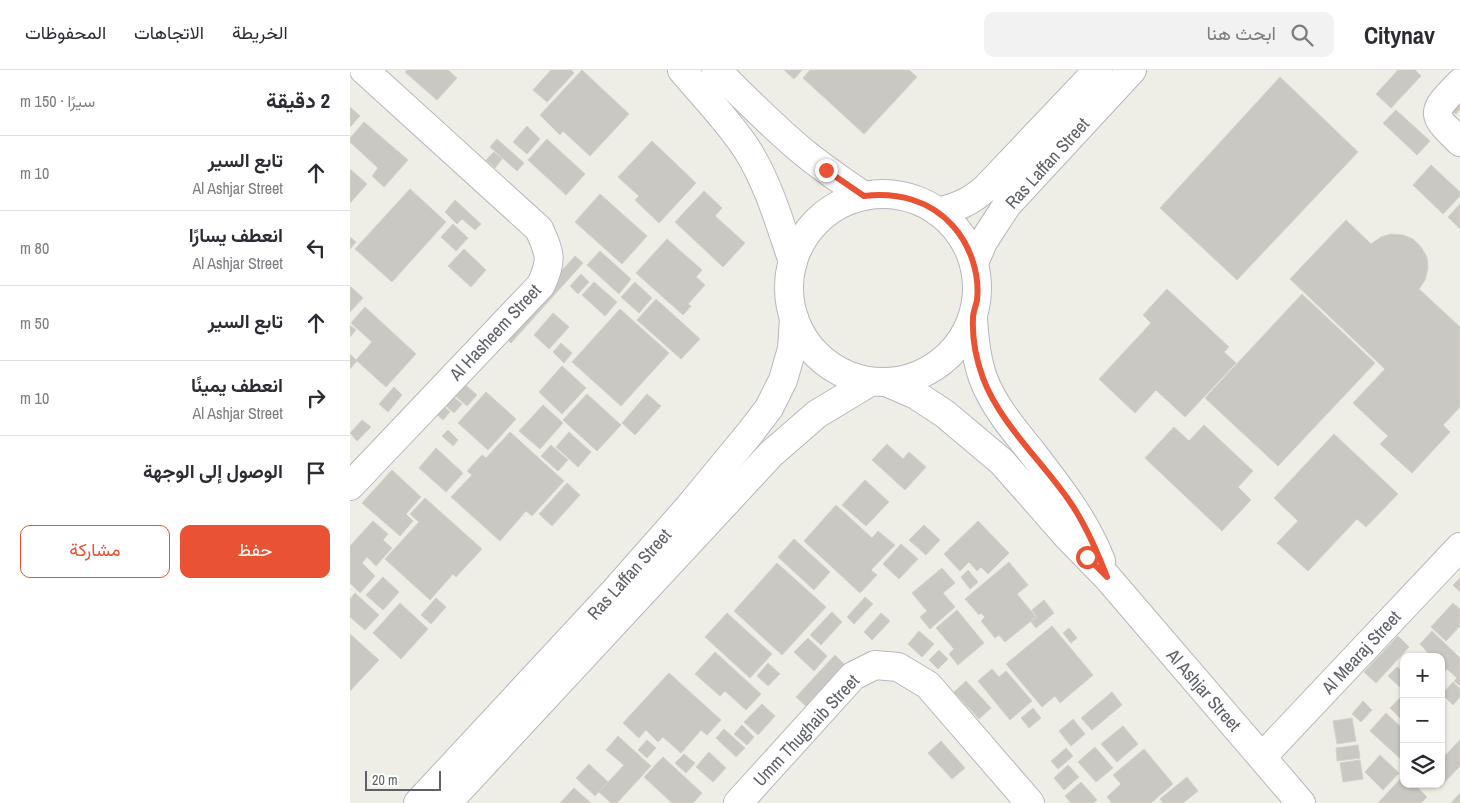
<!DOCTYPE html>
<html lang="ar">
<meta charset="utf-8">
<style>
:root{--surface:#fff;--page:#f2f2f3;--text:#2b2b33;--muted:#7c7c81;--line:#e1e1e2;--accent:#e95232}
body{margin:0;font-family:"Archivo Narrow",Vazirmatn,sans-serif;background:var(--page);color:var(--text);direction:rtl}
.controls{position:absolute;right:15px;bottom:15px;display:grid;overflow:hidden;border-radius:10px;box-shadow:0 1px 4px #0004}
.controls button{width:45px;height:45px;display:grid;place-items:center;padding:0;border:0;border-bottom:1px solid var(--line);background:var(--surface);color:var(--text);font:25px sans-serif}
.scale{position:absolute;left:15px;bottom:12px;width:76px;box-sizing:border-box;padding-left:5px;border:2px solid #5d6066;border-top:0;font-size:14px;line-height:18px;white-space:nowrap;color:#5d6066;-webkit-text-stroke:4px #fff;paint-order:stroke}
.stop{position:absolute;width:15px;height:15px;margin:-11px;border:4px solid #e95232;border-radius:50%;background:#fff}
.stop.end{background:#e95232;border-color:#fff;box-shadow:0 1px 5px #0008}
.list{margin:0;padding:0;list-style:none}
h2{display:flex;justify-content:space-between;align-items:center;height:65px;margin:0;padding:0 20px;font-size:21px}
h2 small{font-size:16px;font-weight:400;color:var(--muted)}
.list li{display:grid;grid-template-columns:32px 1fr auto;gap:15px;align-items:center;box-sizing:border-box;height:75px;padding:0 20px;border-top:1px solid var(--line)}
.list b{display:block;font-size:19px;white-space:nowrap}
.list p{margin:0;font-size:16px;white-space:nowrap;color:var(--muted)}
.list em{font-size:16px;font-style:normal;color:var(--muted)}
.actions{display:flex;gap:10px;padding:15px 20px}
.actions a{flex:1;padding:11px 0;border:1px solid var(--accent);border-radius:10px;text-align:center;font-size:18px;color:var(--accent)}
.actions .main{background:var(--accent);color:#fff}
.icon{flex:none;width:28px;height:28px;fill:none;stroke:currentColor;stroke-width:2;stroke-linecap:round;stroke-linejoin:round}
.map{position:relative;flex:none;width:1110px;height:733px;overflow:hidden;direction:ltr}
header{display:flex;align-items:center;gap:30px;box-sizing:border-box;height:70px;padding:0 25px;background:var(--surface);border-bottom:1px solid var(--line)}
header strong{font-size:24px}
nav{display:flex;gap:28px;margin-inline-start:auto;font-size:18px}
.search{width:350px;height:45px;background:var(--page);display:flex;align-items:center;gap:12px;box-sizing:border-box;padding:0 18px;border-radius:10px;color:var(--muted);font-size:19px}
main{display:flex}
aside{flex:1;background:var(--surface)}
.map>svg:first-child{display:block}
.building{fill:#cac8c3;stroke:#d4d1c4}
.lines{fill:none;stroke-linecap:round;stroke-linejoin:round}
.minor-casing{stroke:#b6b7bc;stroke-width:30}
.minor{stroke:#fff;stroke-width:28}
.route{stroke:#e95232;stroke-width:6}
.labels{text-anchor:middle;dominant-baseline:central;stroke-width:4;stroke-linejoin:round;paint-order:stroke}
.street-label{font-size:18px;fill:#5d6066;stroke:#fff}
</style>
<header>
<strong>Citynav</strong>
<div class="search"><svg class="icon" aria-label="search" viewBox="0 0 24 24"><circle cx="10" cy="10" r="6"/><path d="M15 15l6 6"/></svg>ابحث هنا</div>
<nav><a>الخريطة</a><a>الاتجاهات</a><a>المحفوظات</a></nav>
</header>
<main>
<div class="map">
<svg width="1110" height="733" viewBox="0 0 1110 733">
<rect width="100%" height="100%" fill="#efeee6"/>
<g class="building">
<polygon points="57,0 98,0 107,8 87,30 55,2"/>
<polygon points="201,0 221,0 224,3 197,32 183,20"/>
<polygon points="232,0 279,44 240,86 213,61 210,65 190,45"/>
<polygon points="434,0 452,0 444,9"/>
<polygon points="460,0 559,0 567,7 514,64 453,8"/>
<polygon points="1048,0 1065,0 1071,6 1041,38 1026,24"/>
<polygon points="930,7 1008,82 887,210 810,138"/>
<polygon points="1110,32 1110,39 1106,44 1096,34"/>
<polygon points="0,37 10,46 0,57"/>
<polygon points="1046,40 1080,71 1067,85 1033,53"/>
<polygon points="14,52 58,90 34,117 22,106 28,98 0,72 0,68"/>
<polygon points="177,56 190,69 177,84 163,72"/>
<polygon points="147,69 174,93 167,101 140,77"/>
<polygon points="197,69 235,104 216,125 178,90"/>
<polygon points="302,71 346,113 309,153 285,130 289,126 268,107"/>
<polygon points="144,82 152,89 145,98 136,90"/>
<polygon points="1081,95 1110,122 1110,126 1093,144 1063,115"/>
<polygon points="0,99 17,114 0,133"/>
<polygon points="60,119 96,152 42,212 5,179"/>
<polygon points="354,121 372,138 365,146 395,173 373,197 325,152"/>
<polygon points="250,124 297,166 272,194 225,152"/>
<polygon points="105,130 131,154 125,160 112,149 107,154 95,142"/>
<polygon points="1110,134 1110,159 1098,147"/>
<polygon points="996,150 1021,174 1031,167 1041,164 1053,165 1063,169 1071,177 1077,187 1078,198 1075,210 1069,219 1110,257 1110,337 1093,355 1100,362 1062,403 1030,374 1038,366 1003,333 1035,299 940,209"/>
<polygon points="103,154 118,168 106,181 91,167"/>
<polygon points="0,167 6,172 0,179"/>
<polygon points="317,169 352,200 346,207 355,215 338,234 341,236 333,245 286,203"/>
<polygon points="114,179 136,200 121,217 98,196"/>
<polygon points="250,181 281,209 269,224 237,195"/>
<polygon points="225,186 233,193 161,273 153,265"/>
<polygon points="231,204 239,212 228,224 220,216"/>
<polygon points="244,212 267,232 255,246 232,225"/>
<polygon points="285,212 302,228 289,243 271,227"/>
<polygon points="0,216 13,228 0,242"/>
<polygon points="817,219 879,277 874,282 886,293 835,347 806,320 785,343 749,309 801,253 793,245"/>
<polygon points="952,224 1025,293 928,396 855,328"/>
<polygon points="306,229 350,269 331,289 287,250"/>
<polygon points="15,237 66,284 36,317 6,290 22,272 1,253"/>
<polygon points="270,239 319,283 271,336 222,292"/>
<polygon points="203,243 219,257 199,279 184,265"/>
<polygon points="0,255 6,260 0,267"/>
<polygon points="211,273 222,283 214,293 203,282"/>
<polygon points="0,284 7,291 0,299"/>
<polygon points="212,296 236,318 212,344 189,322"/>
<polygon points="111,311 127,325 117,336 101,322"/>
<polygon points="44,317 52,325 38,342 29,334"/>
<polygon points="97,322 112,334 104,343 89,330"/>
<polygon points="136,322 166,349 138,380 108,353"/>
<polygon points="237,324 271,355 247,381 213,350"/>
<polygon points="297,324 311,336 285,365 272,353"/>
<polygon points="89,332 100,342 93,350 82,340"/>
<polygon points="193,335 213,353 190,379 169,361"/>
<polygon points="12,350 21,357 7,371 0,363"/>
<polygon points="854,355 903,401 888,417 901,430 872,461 795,388 824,357 839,371"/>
<polygon points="98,360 108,370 103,376 92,366"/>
<polygon points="160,362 214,411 182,446 176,441 150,471 101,427 122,405 117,401 132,385 136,388"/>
<polygon points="219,362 241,382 228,397 206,377"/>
<polygon points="984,364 1048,424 1016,457 1007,449 958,501 927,473 948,451 924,428"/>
<polygon points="537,374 553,389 559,382 576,397 555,420 522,390"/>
<polygon points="201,375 218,390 208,401 191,386"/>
<polygon points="86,378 113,403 96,422 69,398"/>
<polygon points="42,400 71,427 56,444 63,451 50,466 12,433"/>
<polygon points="515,410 539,432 516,456 492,435"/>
<polygon points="217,413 230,425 202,456 189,444"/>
<polygon points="75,428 132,479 106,507 103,504 80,530 35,489 69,452 60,444"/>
<polygon points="486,435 522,468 528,461 545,475 521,500 527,505 510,523 454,471"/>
<polygon points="23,451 38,464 33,470 42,478 26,496 17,487 12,493 25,506 10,523 0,513 0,476"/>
<polygon points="628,451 659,483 638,504 631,497 627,501 619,492 610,501 594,484"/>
<polygon points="574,455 590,470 576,485 559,470"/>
<polygon points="444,469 480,502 464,520 428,487"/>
<polygon points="551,474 568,489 549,509 533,494"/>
<polygon points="659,492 678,515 667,524 686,547 655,572 649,565 645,568 631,551 635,547 631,543 629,545 615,529"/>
<polygon points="427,493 476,537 432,585 384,541"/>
<polygon points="592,498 605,513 593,523 605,537 580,559 570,547 577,541 562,523"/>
<polygon points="618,500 628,512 620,519 611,507"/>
<polygon points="33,507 49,522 33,540 16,525"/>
<polygon points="1110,508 1110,522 1103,515"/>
<polygon points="5,523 29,545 15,560 0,547 0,529"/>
<polygon points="515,527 523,534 504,554 497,547"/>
<polygon points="86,528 96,537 81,554 71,545"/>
<polygon points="694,530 704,543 686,558 681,552 687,547 682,540"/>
<polygon points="50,533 78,559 51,589 23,563"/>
<polygon points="1103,533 1110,539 1110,556 1096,571 1081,557"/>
<polygon points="607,540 634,573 608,595 599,584 604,579 586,558"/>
<polygon points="482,542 492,552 471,575 460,565"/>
<polygon points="377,543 422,584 400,608 355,567"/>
<polygon points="531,543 540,551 522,570 514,562"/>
<polygon points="702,556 743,605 710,633 705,626 692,637 656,594"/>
<polygon points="719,558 727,568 721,573 713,563"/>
<polygon points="569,561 584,574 572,587 558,574"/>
<polygon points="1082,561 1110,588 1110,616 1104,611 1107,608 1097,599 1093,603 1091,601 1091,587 1082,587 1070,574"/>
<polygon points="0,564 29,590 0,621"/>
<polygon points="1048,566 1059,577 1026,613 1014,602"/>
<polygon points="458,568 477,586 464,601 444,582"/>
<polygon points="589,580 598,589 588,599 579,590"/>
<polygon points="365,582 411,624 396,640 375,621 370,626 345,604"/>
<polygon points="485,585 494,594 456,636 446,627"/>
<polygon points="418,593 430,604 418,616 407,606"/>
<polygon points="1047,597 1054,603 1054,617 1052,619 1038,606"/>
<polygon points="642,599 649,607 656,601 682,631 660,650 628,611"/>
<polygon points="319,603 371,650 357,665 351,660 331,683 313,667 308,672 296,660 289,668 273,653"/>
<polygon points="616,611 641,638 629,649 604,622"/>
<polygon points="1103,612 1110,619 1110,627 1103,635 1092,624"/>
<polygon points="762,622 772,635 742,660 731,648"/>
<polygon points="1054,624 1054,645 1050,648 1040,638"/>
<polygon points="1013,631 1022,640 1011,652 1002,644"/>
<polygon points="412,634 425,646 408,665 394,652"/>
<polygon points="683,638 691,648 679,658 671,648"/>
<polygon points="1036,643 1054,660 1054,692 1020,661"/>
<polygon points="1002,648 1006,671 987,674 983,651"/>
<polygon points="723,649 735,664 721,676 709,661"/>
<polygon points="392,655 404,667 397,675 384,664"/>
<polygon points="773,656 788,674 767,692 751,674"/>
<polygon points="374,659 395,678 386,687 366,668"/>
<polygon points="268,666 301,696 267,733 261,733 249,722 274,695 256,680"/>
<polygon points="297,670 306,678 297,688 288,680"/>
<polygon points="1110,670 1110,696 1090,717 1087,714 1091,714 1091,690"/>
<polygon points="591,671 615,698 602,709 578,683"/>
<polygon points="1008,675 1010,688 987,691 986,678"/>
<polygon points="745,677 763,698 746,712 728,692"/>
<polygon points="716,678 723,686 708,699 701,691"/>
<polygon points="794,679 823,714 801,733 762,733 757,727 771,714 763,705"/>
<polygon points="359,682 376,698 363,712 346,697"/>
<polygon points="334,684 345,693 336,703 325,693"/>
<polygon points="1030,685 1049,703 1033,720 1015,702"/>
<polygon points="313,687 352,723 343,733 322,733 294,707"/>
<polygon points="1010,690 1013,709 993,712 990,693"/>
<polygon points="239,694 258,712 245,726 226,708"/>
<polygon points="718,695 729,707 714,720 704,708"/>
<polygon points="1054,705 1054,714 1064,714 1077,727 1071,733 1028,733"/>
<polygon points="837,707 848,721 833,733 813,733 810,729"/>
<polygon points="731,712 747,730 743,733 721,733 715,726"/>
<polygon points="224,718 241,733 210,733"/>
<polygon points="1110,723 1110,733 1101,733"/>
</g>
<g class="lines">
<g class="minor-casing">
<g id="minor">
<path d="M332 0C353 25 381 54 398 81 419 115 430 154 443 192"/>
<path d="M366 0C394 27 421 55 451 80 471 97 492 111 514 126"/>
<path d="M1110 13C1081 43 1080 43 1110 72"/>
<circle cx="533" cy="218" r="94"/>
<path d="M588 142C608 137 620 132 636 118L748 0"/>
<polyline points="624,193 633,172 657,135 782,0"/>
<path d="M623 247C624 268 626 288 633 308 643 335 663 359 681 381 708 416 735 450 751 491"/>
<polyline points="536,312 566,325 595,344 652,392 718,467 757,507 951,733"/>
<path d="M0 416 191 215C203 189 200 184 189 159L14 0"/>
<polyline points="912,687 1110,477"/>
<polyline points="68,733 264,522 339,437 400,363 419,338 433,310 442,279 444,248"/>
<polyline points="97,733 421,384 467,344 520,312"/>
<polyline points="388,733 503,606 525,595 548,597 578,615 680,733"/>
</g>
</g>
<use href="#minor" class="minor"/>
</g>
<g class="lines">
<path class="route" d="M476 100 514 126C547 122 580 130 603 156 620 175 630 204 627 230 626 236 623 242 623 248 622 268 626 289 633 308 650 354 693 392 720 432 736 455 747 481 757 507L737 487"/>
</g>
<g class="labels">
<g class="street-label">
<text transform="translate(697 93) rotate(-48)">Ras Laffan Street</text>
<text transform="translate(145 262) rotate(-47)">Al Hasheem Street</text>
<text transform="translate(279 504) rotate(-48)">Ras Laffan Street</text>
<text transform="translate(1011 582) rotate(-47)">Al Mearaj Street</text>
<text transform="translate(854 620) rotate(49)">Al Ashjar Street</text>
<text transform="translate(456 660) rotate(-47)">Umm Thughaib Street</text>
</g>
</g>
</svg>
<div class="controls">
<button>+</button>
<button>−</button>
<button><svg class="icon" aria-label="layers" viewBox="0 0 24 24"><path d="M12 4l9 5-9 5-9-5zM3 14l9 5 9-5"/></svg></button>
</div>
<div class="scale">20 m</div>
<div class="stop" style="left:737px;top:487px"></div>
<div class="stop end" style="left:476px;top:100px"></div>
</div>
<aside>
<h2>2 دقيقة<small>سيرًا · 150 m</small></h2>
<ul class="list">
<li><svg class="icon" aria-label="ahead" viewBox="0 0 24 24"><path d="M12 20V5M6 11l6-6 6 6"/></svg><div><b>تابع السير</b><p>Al Ashjar Street</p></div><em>10 m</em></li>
<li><svg class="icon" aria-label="left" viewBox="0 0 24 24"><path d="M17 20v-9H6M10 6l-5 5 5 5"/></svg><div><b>انعطف يسارًا</b><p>Al Ashjar Street</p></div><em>80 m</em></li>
<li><svg class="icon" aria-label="ahead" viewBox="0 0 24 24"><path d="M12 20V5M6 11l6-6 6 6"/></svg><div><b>تابع السير</b></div><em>50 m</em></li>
<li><svg class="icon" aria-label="right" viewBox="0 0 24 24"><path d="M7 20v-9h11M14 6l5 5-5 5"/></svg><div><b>انعطف يمينًا</b><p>Al Ashjar Street</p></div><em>10 m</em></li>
<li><svg class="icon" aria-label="arrive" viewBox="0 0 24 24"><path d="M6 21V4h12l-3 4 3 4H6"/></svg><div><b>الوصول إلى الوجهة</b></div></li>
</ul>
<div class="actions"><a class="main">حفظ</a><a>مشاركة</a></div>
</aside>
</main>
